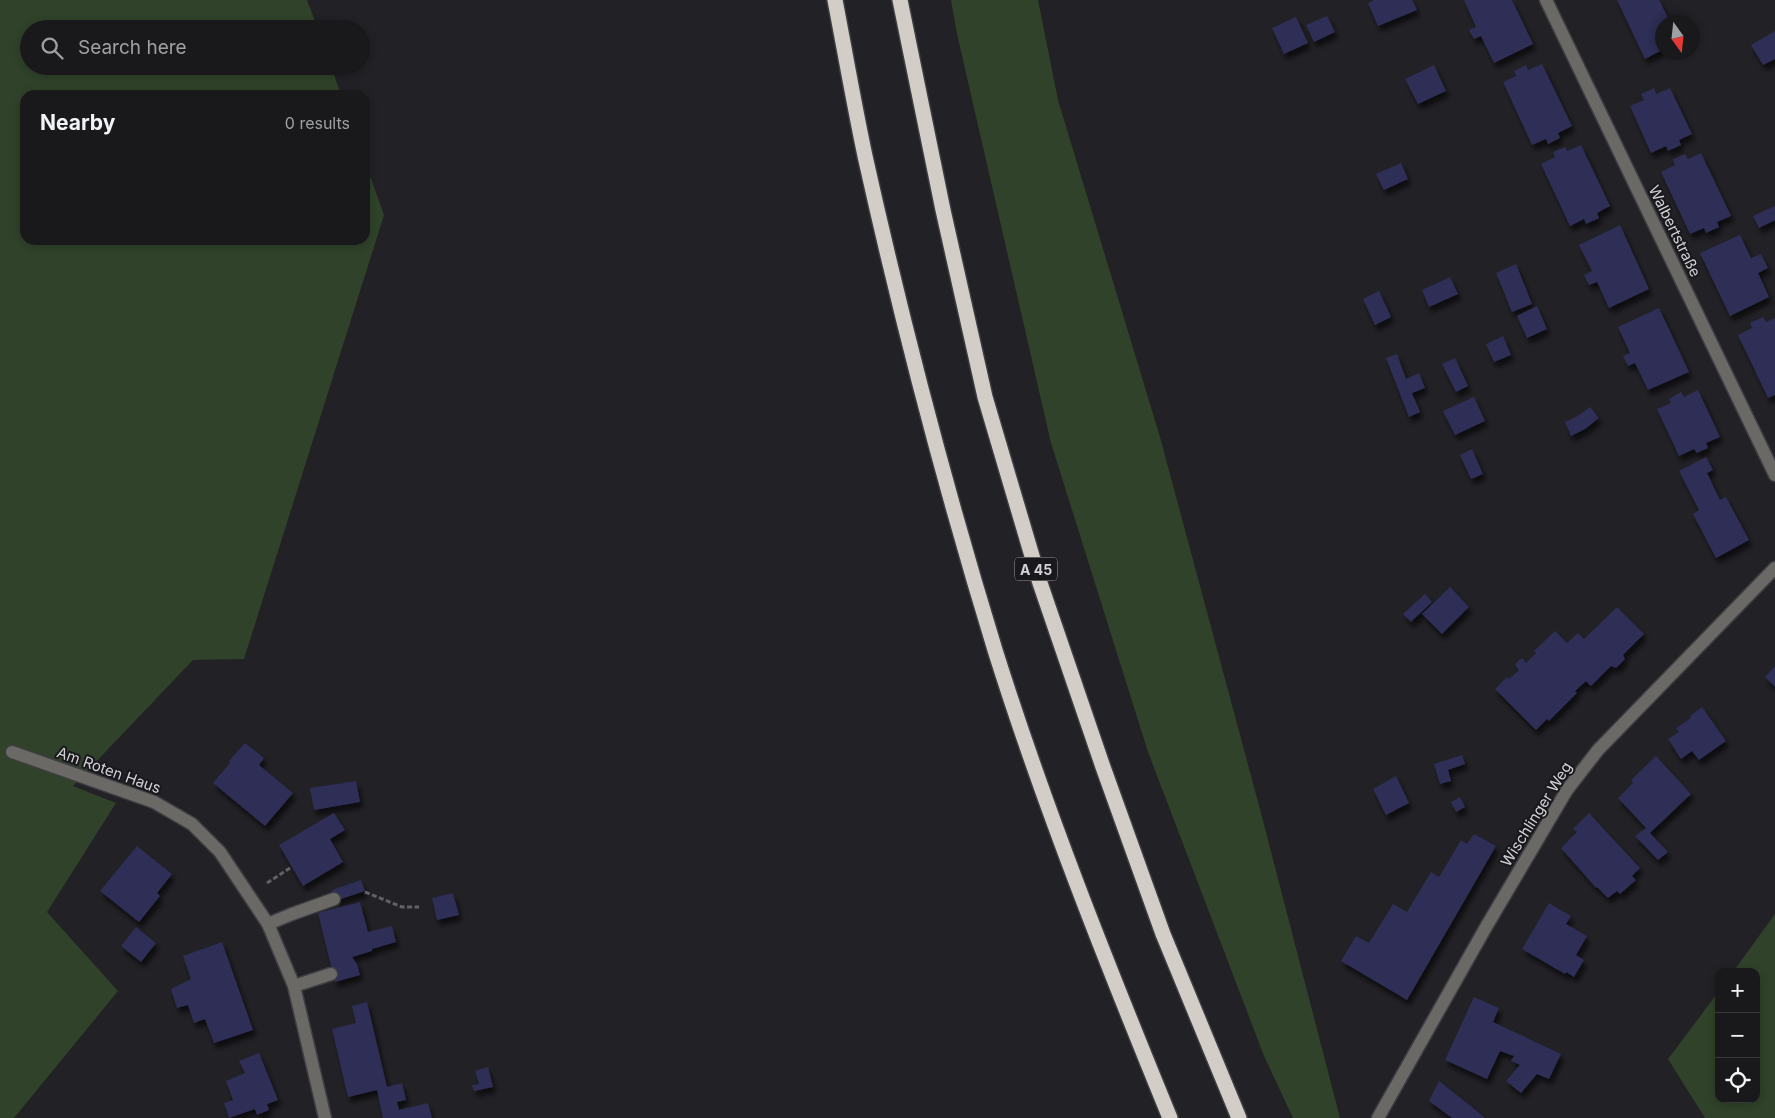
<!DOCTYPE html>
<meta charset="utf-8">
<style>
:root{--surface:#19191c;--page:#222225;--text:#f1f3f6;--muted:#9fa0a3;--line:#37383b}
body{margin:0;font-family:Inter,sans-serif;background:var(--page);color:var(--text)}
.controls{position:absolute;right:15px;bottom:15px;display:grid;overflow:hidden;border-radius:10px;box-shadow:0 2px 8px #0003}
.controls button{width:45px;height:45px;display:grid;place-items:center;padding:0;border:0;border-bottom:1px solid var(--line);background:var(--surface);color:var(--text);font:25px sans-serif}
.compass{position:absolute;left:1655px;top:15px;width:45px;height:45px;border-radius:50%;background:var(--surface);box-shadow:0 2px 8px #0003;rotate:165deg}
.list{margin:0;padding:0;list-style:none}
h2{display:flex;justify-content:space-between;align-items:center;height:65px;margin:0;padding:0 20px;font-size:21px}
h2 small{font-size:16px;font-weight:400;color:var(--muted)}
.icon{flex:none;width:28px;height:28px;fill:none;stroke:currentColor;stroke-width:2;stroke-linecap:round;stroke-linejoin:round}
.map{position:relative;flex:none;width:1775px;height:1118px;overflow:hidden}
.search{position:absolute;background:var(--surface);box-shadow:0 2px 8px #0003;left:20px;top:20px;width:350px;height:55px;display:flex;align-items:center;gap:12px;box-sizing:border-box;padding:0 18px;border-radius:28px;color:var(--muted);font-size:19px}
.panel{position:absolute;background:var(--surface);box-shadow:0 2px 8px #0003;left:20px;top:90px;width:350px;height:155px;border-radius:15px}
.map>svg:first-child{display:block}
.green{fill:#30422a}
.building{fill:#2e2e57;filter:url(#shadow)}
.lines{fill:none;stroke-linecap:round;stroke-linejoin:round}
.minor-casing{stroke:#3d3d42;stroke-width:15}
.highway-casing{stroke:#3d3d42;stroke-width:18}
.path{stroke:#616166;stroke-width:3;stroke-dasharray:5 2.5;stroke-linecap:butt}
.minor{stroke:#6a6966;stroke-width:12}
.highway{stroke:#d2cdc7;stroke-width:15}
.labels{text-anchor:middle;dominant-baseline:central;stroke-width:4;stroke-linejoin:round;paint-order:stroke}
.shield{fill:#18181d;stroke:#9a9a9e;stroke-width:1}
.shield-label{font-size:14px;font-weight:bold;fill:#d2d2d5}
.street-label{font-size:15px;fill:#d2d2d5;stroke:#18181d}
</style>
<div class="map">
<svg width="1775" height="1118" viewBox="0 0 1775 1118">
<defs>
<filter id="shadow"><feDropShadow dx="3" dy="5.5" stdDeviation="2.5" flood-color="#0009"/></filter>
</defs>
<rect width="100%" height="100%" fill="#212126"/>
<g class="green">
<polygon points="0,0 307,0 318,29 29,29 29,66 331,66 341,95 25,95 25,240 365,240 365,162 384,215 244,659 193,660 73,786 116,803 47,912 118,991 14,1118 0,1118"/>
<polygon points="951,0 1038,0 1058,100 1160,437 1261,813 1340,1118 1293,1118 1264,1056 1148,752 1051,443 957,34"/>
<polygon points="1775,914 1775,1118 1705,1118 1668,1059 1719,991 1719,1099 1756,1099 1756,972 1733,972"/>
</g>
<g class="building">
<polygon points="1374,0 1412,0 1417,10 1378,26 1368,3"/>
<polygon points="1464,0 1512,0 1533,44 1494,63 1481,36 1474,39 1469,30 1476,27"/>
<polygon points="1617,0 1659,0 1670,22 1662,22 1662,50 1645,59"/>
<polygon points="1327,16 1335,32 1314,42 1306,25"/>
<polygon points="1296,17 1308,43 1284,54 1272,28"/>
<polygon points="1775,31 1775,59 1763,65 1751,45"/>
<polygon points="1542,64 1572,126 1558,133 1560,138 1548,144 1546,139 1532,145 1503,82 1516,76 1514,71 1526,65 1528,70"/>
<polygon points="1434,65 1446,91 1418,104 1405,79"/>
<polygon points="1654,88 1656,94 1670,88 1692,134 1679,140 1681,145 1668,151 1666,146 1651,153 1630,106 1644,100 1641,94"/>
<polygon points="1581,145 1610,206 1597,213 1599,218 1586,224 1584,219 1570,226 1541,164 1555,157 1553,152 1565,147 1567,151"/>
<polygon points="1701,153 1731,216 1717,222 1719,227 1706,233 1704,228 1690,234 1661,172 1675,165 1673,159 1685,154 1688,159"/>
<polygon points="1401,163 1408,179 1384,190 1376,174"/>
<polygon points="1775,206 1775,220 1759,228 1753,216"/>
<polygon points="1620,225 1649,289 1609,308 1597,282 1589,285 1584,275 1592,271 1579,245"/>
<polygon points="1740,235 1751,258 1761,254 1768,268 1758,273 1769,297 1730,316 1700,253"/>
<polygon points="1516,264 1532,304 1512,312 1496,273"/>
<polygon points="1450,277 1458,294 1429,307 1422,290"/>
<polygon points="1379,291 1391,317 1375,325 1363,299"/>
<polygon points="1537,306 1547,329 1527,338 1517,316"/>
<polygon points="1659,308 1689,372 1648,390 1635,363 1628,366 1623,356 1630,353 1618,327"/>
<polygon points="1763,317 1766,322 1775,318 1775,395 1768,398 1738,335 1752,328 1750,323"/>
<polygon points="1503,336 1511,355 1494,362 1486,344"/>
<polygon points="1397,354 1406,379 1419,373 1425,388 1412,393 1420,412 1409,417 1386,358"/>
<polygon points="1455,358 1468,386 1456,392 1442,364"/>
<polygon points="1698,390 1720,437 1706,443 1708,448 1697,453 1694,449 1679,456 1657,409 1671,403 1669,399 1681,392 1684,397"/>
<polygon points="1474,397 1485,421 1455,435 1443,411"/>
<polygon points="1590,407 1599,418 1585,429 1571,436 1565,422 1576,417"/>
<polygon points="1472,449 1483,474 1471,479 1460,455"/>
<polygon points="1706,457 1713,470 1707,473 1720,500 1726,497 1749,540 1716,558 1693,514 1699,510 1679,471"/>
<polygon points="1450,587 1469,607 1442,634 1422,614"/>
<polygon points="1425,594 1432,602 1411,622 1403,614"/>
<polygon points="1617,607 1644,634 1623,655 1625,659 1616,668 1611,666 1591,686 1586,681 1575,691 1577,693 1549,721 1547,719 1536,730 1495,689 1507,677 1509,679 1519,670 1515,665 1518,661 1522,658 1526,663 1536,653 1534,651 1555,631 1567,643 1578,633 1584,639"/>
<polygon points="1775,666 1775,687 1765,677"/>
<polygon points="1702,707 1726,741 1699,760 1692,751 1681,759 1668,739 1679,732 1676,728 1691,718 1690,716"/>
<polygon points="245,743 264,758 259,765 293,793 265,826 213,783 230,763 229,761"/>
<polygon points="1462,755 1465,764 1448,770 1451,781 1440,784 1434,764"/>
<polygon points="1656,756 1691,794 1650,833 1668,852 1658,860 1635,836 1646,828 1618,798 1633,783 1631,780"/>
<polygon points="1396,776 1409,803 1386,815 1373,789"/>
<polygon points="356,781 360,802 314,810 310,788"/>
<polygon points="1460,797 1465,807 1456,812 1451,802"/>
<polygon points="334,813 345,830 330,839 343,862 303,886 279,845"/>
<polygon points="1589,813 1640,868 1632,876 1636,880 1620,894 1617,891 1608,898 1597,887 1596,888 1561,848 1577,832 1573,829"/>
<polygon points="1474,834 1496,846 1407,1000 1341,961 1356,936 1369,943 1393,904 1407,912 1431,872 1439,877 1461,840 1467,844"/>
<polygon points="137,846 172,874 157,893 160,896 139,922 100,891"/>
<polygon points="361,880 365,891 335,901 332,890"/>
<polygon points="453,893 459,915 437,920 432,898"/>
<polygon points="360,902 368,932 392,926 396,942 372,949 372,951 352,957 357,964 360,975 335,982 318,913"/>
<polygon points="1549,903 1571,916 1566,924 1587,936 1576,955 1584,960 1574,977 1566,972 1565,974 1522,949"/>
<polygon points="136,927 156,943 141,962 121,946"/>
<polygon points="222,942 253,1030 214,1043 205,1019 194,1023 188,1005 177,1008 171,989 191,979 183,956"/>
<polygon points="1474,997 1499,1008 1493,1022 1561,1054 1549,1079 1537,1074 1521,1093 1506,1081 1520,1065 1511,1061 1514,1056 1500,1051 1487,1079 1445,1060"/>
<polygon points="367,1002 387,1087 402,1083 406,1100 397,1102 399,1110 428,1103 432,1118 383,1118 377,1090 348,1097 332,1029 356,1023 352,1006"/>
<polygon points="259,1053 278,1100 267,1104 269,1110 257,1115 255,1109 229,1118 224,1103 233,1100 226,1081 245,1073 239,1061"/>
<polygon points="488,1067 493,1087 474,1091 472,1085 479,1084 475,1071"/>
<polygon points="1439,1081 1472,1107 1485,1118 1452,1118 1429,1101"/>
</g>
<g class="lines">
<g class="minor-casing">
<g id="minor">
<polyline points="1546,0 1775,475"/>
<polyline points="12,752 154,802 192,824 220,852 268,924 294,986 325,1118"/>
<polyline points="268,924 292,914 334,899"/>
<polyline points="294,986 331,974"/>
<polyline points="1378,1118 1486,927 1567,790 1598,750 1775,568"/>
</g>
</g>
<g class="highway-casing">
<g id="highway">
<path d="M835 0C845 52 854 104 865 156 902 322 945 487 995 650 1045 809 1107 964 1170 1118"/>
<polyline points="900,0 943,210 985,397 1040,583 1103,767 1163,934 1239,1118"/>
</g>
</g>
<g class="path">
<polyline points="267,883 290,868"/>
<polyline points="365,892 402,907 419,907"/>
</g>
<use href="#minor" class="minor"/>
<use href="#highway" class="highway"/>
</g>
<g class="labels">
<rect class="shield" x="1015" y="557.5" width="42" height="23" rx="4"/>
<g class="shield-label">
<text x="1036" y="569">A 45</text>
</g>
<g class="street-label">
<text transform="translate(1675 231) rotate(64)">Walbertstraße</text>
<text transform="translate(109 770) rotate(20)">Am Roten Haus</text>
<text transform="translate(1536 814) rotate(-58)">Wischlinger Weg</text>
</g>
</g>
</svg>
<div class="controls">
<button>+</button>
<button>−</button>
<button><svg class="icon" aria-label="locate" viewBox="0 0 24 24"><circle cx="12" cy="12" r="6"/><path d="M12 2v4M12 18v4M2 12h4M18 12h4"/></svg></button>
</div>
<svg class="compass" viewBox="-18 -18 36 36"><path d="M0-13l5 13h-10z" fill="#e53935"/><path d="M0 13l5-13h-10z" fill="#9fa0a3"/></svg>
<div class="search"><svg class="icon" aria-label="search" viewBox="0 0 24 24"><circle cx="10" cy="10" r="6"/><path d="M15 15l6 6"/></svg>Search here</div>
<section class="panel">
<h2>Nearby<small>0 results</small></h2>
<ul class="list">
</ul>
</section>
</div>
